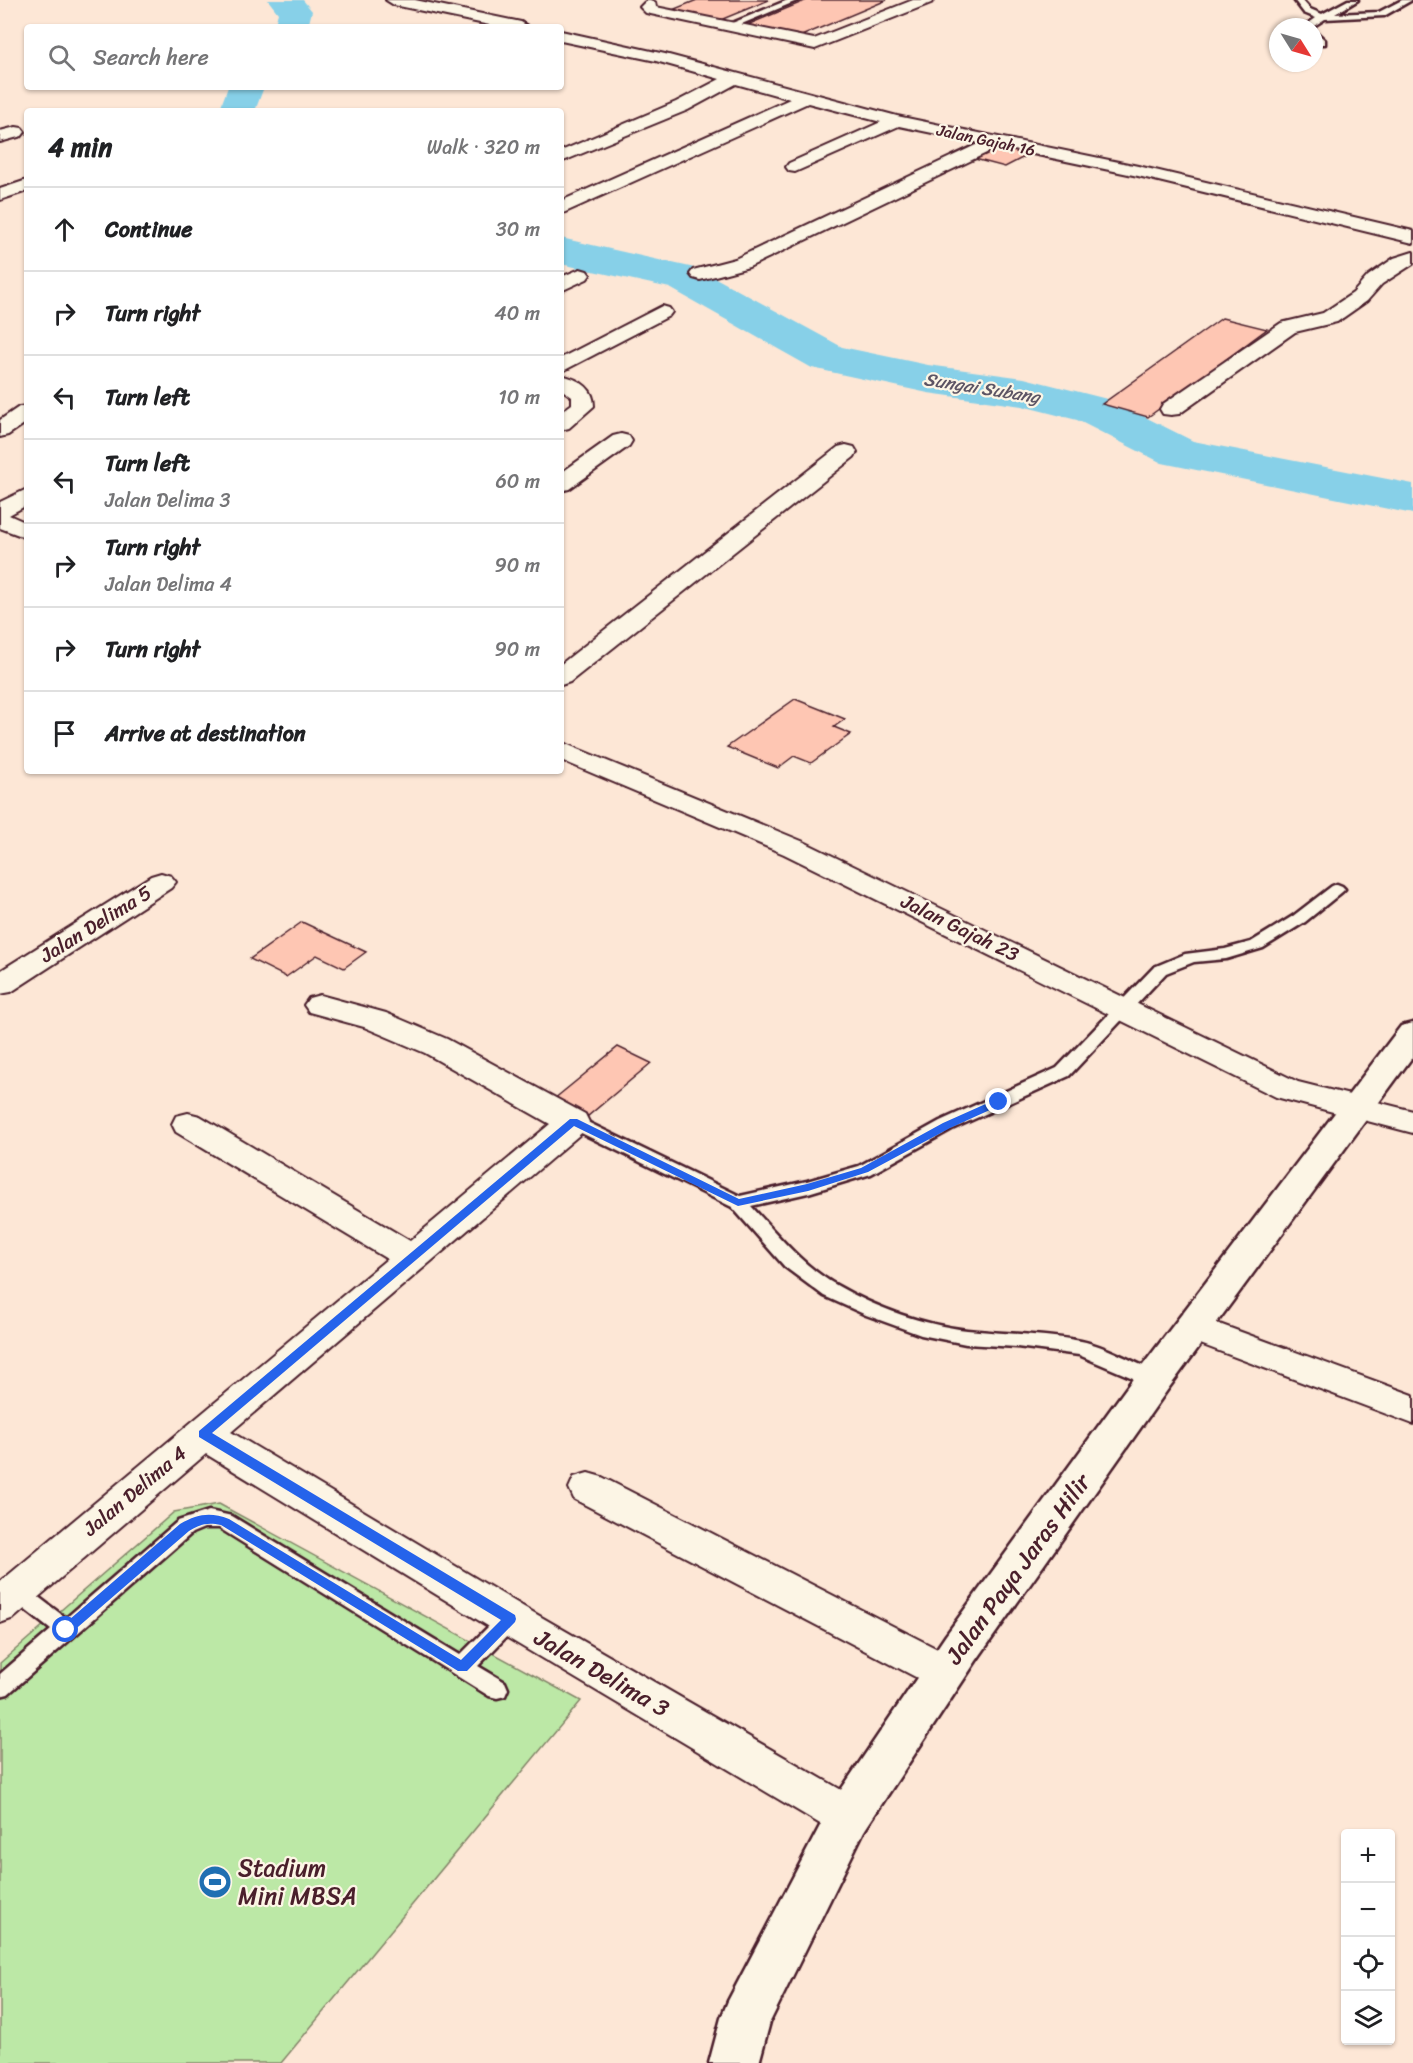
<!DOCTYPE html>
<meta charset="utf-8">
<style>
:root{--surface:#fff;--page:#f2f2f2;--text:#202124;--muted:#757577;--line:#e0e0e0}
body{margin:0;font-family:Sriracha,sans-serif;background:var(--page);color:var(--text)}
.controls{position:absolute;right:18px;bottom:18px;display:grid;overflow:hidden;border-radius:6px;box-shadow:0 2px 4px #0004}
.controls button{width:54px;height:54px;display:grid;place-items:center;padding:0;border:0;border-bottom:2px solid var(--line);background:var(--surface);color:var(--text);font:30px sans-serif}
.compass{position:absolute;left:1269px;top:18px;width:54px;height:54px;border-radius:50%;background:var(--surface);box-shadow:0 2px 4px #0004;rotate:127deg}
.stop{position:absolute;width:18px;height:18px;margin:-14px;border:4px solid #2563eb;border-radius:50%;background:#fff}
.stop.end{background:#2563eb;border-color:#fff;box-shadow:0 2px 6px #0008}
.list{margin:0;padding:0;list-style:none}
h2{display:flex;justify-content:space-between;align-items:center;height:78px;margin:0;padding:0 24px;font-size:26px}
h2 small{font-size:20px;font-weight:400;color:var(--muted)}
.list li{display:grid;grid-template-columns:39px 1fr auto;gap:18px;align-items:center;box-sizing:border-box;height:84px;padding:0 24px;border-top:2px solid var(--line)}
.list b{display:block;font-size:22px;white-space:nowrap}
.list p{margin:0;font-size:20px;white-space:nowrap;color:var(--muted)}
.list em{font-size:20px;font-style:normal;color:var(--muted)}
.icon{flex:none;width:33px;height:33px;fill:none;stroke:currentColor;stroke-width:2;stroke-linecap:round;stroke-linejoin:round}
.map{position:relative;flex:none;width:1413px;height:2063px;overflow:hidden}
.search{position:absolute;background:var(--surface);box-shadow:0 2px 4px #0004;left:24px;top:24px;width:540px;height:66px;display:flex;align-items:center;gap:15px;box-sizing:border-box;padding:0 21px;border-radius:6px;color:var(--muted);font-size:22px}
.panel{position:absolute;background:var(--surface);box-shadow:0 2px 4px #0004;left:24px;top:108px;width:540px;height:666px;border-radius:6px}
.map>svg:first-child{display:block}
.green{fill:#bce8a6;stroke:#838468;stroke-width:1.5}
.lines{fill:none;stroke-linecap:round;stroke-linejoin:round}
.river{fill:#87d0e8;fill-rule:evenodd}
.building{fill:#fec6b3;stroke:#4a1f2b;stroke-width:1.5}
.service-casing{stroke:#4a1f2b;stroke-width:5}
.minor-casing{stroke:#4a1f2b;stroke-width:4}
.tertiary-casing{stroke:#4a1f2b;stroke-width:5}
.service{fill:#fcf5e5;fill-rule:evenodd}
.minor{fill:#fcf5e5;fill-rule:evenodd}
.tertiary{fill:#fcf5e5;fill-rule:evenodd}
.route{fill:#2563eb}
.labels{text-anchor:middle;dominant-baseline:central;stroke-width:4.5;stroke-linejoin:round;paint-order:stroke}
.far-street-label{font-size:16px;fill:#4a1f2b;stroke:#fcf5e5}
.far-water-label{font-size:18px;font-style:italic;fill:#5c5464;stroke:#fcf5e5}
.street-label{font-size:20px;fill:#4a1f2b;stroke:#fcf5e5}
.near-street-label{font-size:24px;fill:#4a1f2b;stroke:#fcf5e5}
.near-poi-label{font-size:24px;fill:#4a1f2b;stroke:#fcf5e5;text-anchor:start}
</style>
<div class="map">
<svg width="1413" height="2063" viewBox="0 0 1413 2063">
<rect width="100%" height="100%" fill="#fde7d6"/>
<filter id="ink" filterUnits="userSpaceOnUse"><feTurbulence type="fractalNoise" baseFrequency=".0167" numOctaves="2"/><feDisplacementMap in="SourceGraphic" scale="12" xChannelSelector="R" yChannelSelector="G"/><feConvolveMatrix kernelMatrix="1 2 1 2 8 2 1 2 1" color-interpolation-filters="sRGB"/></filter>
<g filter="url(#ink)">
<polygon class="green" points="219,1504 581,1701 281,2063 0,2063 0,1663 174,1512"/>
<g class="lines">
<g class="river">
<polygon points="268,0 303,0 312,11 308,27 274,27 278,13"/>
<polygon points="228,87 264,87 255,111 219,111"/>
<polygon points="561,238 699,269 842,347 928,365 1024,378 1111,400 1193,441 1413,484 1413,514 1162,463 1077,420 1022,406 928,393 812,368 670,288 561,264"/>
</g>
</g>
<g class="building">
<polygon points="697,0 769,0 718,21 672,10"/>
<polygon points="807,0 887,0 799,37 747,25"/>
<polygon points="996,145 1030,154 1005,167 971,158"/>
<polygon points="1222,318 1267,329 1148,417 1102,404"/>
<polygon points="795,699 845,719 834,727 851,734 811,763 794,756 778,768 727,747"/>
<polygon points="302,922 366,952 344,968 317,955 286,977 250,959"/>
<polygon points="618,1047 651,1063 588,1116 554,1099"/>
</g>
<g class="lines">
<g class="service-casing">
<g id="service">
<polygon points="788,0 799,0 732,28 725,26"/>
<polygon points="1294,0 1302,0 1310,9 1322,14 1348,0 1358,0 1335,14 1379,12 1402,0 1412,0 1384,16 1325,19 1314,26 1314,29 1306,25 1316,18 1304,13"/>
<polygon points="1314,30 1325,40 1325,44 1319,44 1314,37"/>
<path d="M1337 884 1342 886 1345 889 1342 892 1305 922 1263 948 1226 959 1194 962 1166 973 1069 1076 952 1129 871 1174 808 1193 751 1206C778 1235 803 1267 838 1286 876 1308 924 1325 967 1330 1005 1334 1043 1334 1081 1341 1106 1346 1137 1364 1161 1374L1164 1379 1161 1384 1154 1386 1147 1384 1079 1355 1017 1347 966 1344 921 1335 866 1315 824 1296 785 1267 732 1207 567 1126 564 1122 567 1118H579L740 1196 807 1181 859 1166 940 1121 1057 1068 1154 967 1185 954 1225 949 1251 942 1293 916 1332 886Z"/>
<polygon points="209,1511 232,1516 460,1655 502,1613 510,1610 518,1613 521,1619 518,1625 478,1666 505,1682 508,1689 505,1696 497,1698 489,1696 219,1528 204,1528 192,1533 8,1694 0,1696 0,1674 51,1630 10,1598 6,1592 10,1586 17,1583 24,1586 66,1618 178,1521"/>
</g>
</g>
<g class="minor-casing">
<g id="minor">
<polygon points="386,0 415,0 521,22 529,27 499,27 394,5"/>
<polygon points="650,0 655,2 656,7 814,39 913,0 934,0 931,3 815,49 646,13 640,7 645,2"/>
<polygon points="561,31 665,54 897,116 1138,166 1413,231 1413,243 1138,176 999,147 749,267 700,280 693,278 690,274 693,270 735,259 980,143 899,126 795,172 789,171 786,167 789,163 881,122 808,103 561,214 561,201 790,99 736,84 688,110 561,162 561,151 676,102 720,79 656,61 561,41"/>
<polygon points="16,127 22,128 25,132 22,136 0,142 0,131"/>
<polygon points="27,180 27,191 0,200 0,189"/>
<polygon points="1413,252 1413,264 1382,284 1367,301 1337,322 1295,332 1179,414 1171,415 1163,414 1160,409 1163,404 1281,323 1323,313 1353,293 1368,276 1394,258"/>
<polygon points="580,269 587,271 590,275 587,279 561,291 561,277"/>
<polygon points="662,306 669,308 672,312 669,316 561,372 561,358"/>
<path d="M561 375C578 379 594 387 594 406L569 428 561 430V412L572 404V397L561 389Z"/>
<polygon points="27,406 27,422 8,435 0,437 0,420 19,407"/>
<polygon points="621,434 629,436 632,441 629,446 569,489 561,491 561,473 613,436"/>
<polygon points="846,445 854,447 857,452 854,457 570,682 561,685 561,664 838,447"/>
<polygon points="27,489 27,505 9,515 27,523 27,538 0,528 0,502"/>
<polygon points="561,742 804,842 1298,1082 1413,1111 1413,1133 1276,1097 784,854 561,760"/>
<polygon points="161,873 171,876 176,882 171,888 11,992 0,994 0,971 151,876"/>
<polygon points="320,995 386,1013 447,1039 585,1114 589,1122 585,1130 231,1432 524,1607 864,1803 870,1817 864,1831 848,1836 832,1831 496,1631 206,1454 14,1618 0,1623 0,1582 387,1259 176,1132 172,1124 176,1116 188,1113 200,1116 410,1241 550,1124 425,1053 364,1027 309,1012 304,1005 309,998"/>
<polygon points="1192,1314 1413,1395 1413,1424 1179,1336 1174,1327 1179,1318"/>
<polygon points="588,1473 602,1477 959,1660 965,1672 959,1684 944,1689 929,1684 574,1499 569,1488 574,1477"/>
</g>
</g>
<g class="tertiary-casing">
<polygon id="tertiary" points="1413,1023 1413,1056 1168,1389 976,1661 864,1831 770,2022 759,2063 709,2063 721,2018 728,2001 832,1803 946,1635 1140,1369 1401,1026"/>
</g>
<use href="#service" class="service"/>
<use href="#minor" class="minor"/>
<use href="#tertiary" class="tertiary"/>
</g>
</g>
<path class="route" d="M999 1098 1004 1102 1003 1104 950 1128 868 1172 808 1191 738 1206 574 1126 212 1433 515 1615 516 1619 515 1622 467 1671H458L221 1525C208 1522 200 1524 189 1531L71 1633H62L60 1630 62 1626 180 1524C198 1514 210 1512 229 1519L461 1660 501 1620 199 1437V1431L570 1119H577L739 1199 807 1184 861 1168 943 1123Z"/>
<defs>
<g id="stadium-disc" transform="scale(1.725)"><circle r="9.5" fill="#1f6fb2" stroke="#fcf5e5"/><path d="M0-5a6.5 5 0 1 0 0 10a6.5 5 0 1 0 0-10ZM-3.5-1.8h7v3.6h-7Z" fill="#fff"/></g>
</defs>
<g fill-rule="evenodd">
<use href="#stadium-disc" x="215" y="1882"/>
</g>
<g class="labels">
<g class="far-street-label">
<text transform="translate(986 140) rotate(12)">Jalan Gajah 16</text>
</g>
<g class="far-water-label">
<text transform="translate(982 388) rotate(9)">Sungai Subang</text>
</g>
<g class="street-label">
<text transform="translate(96 924) rotate(-32)">Jalan Delima 5</text>
<text transform="translate(960 928) rotate(26)">Jalan Gajah 23</text>
<text transform="translate(135 1491) rotate(-40)">Jalan Delima 4</text>
</g>
<g class="near-street-label">
<text transform="translate(1018 1569) rotate(-54)">Jalan Paya Jaras Hilir</text>
<text transform="translate(602 1673) rotate(30)">Jalan Delima 3</text>
</g>
<g class="near-poi-label">
<text x="238" y="1868">Stadium<tspan x="238" dy="28">Mini MBSA</tspan></text>
</g>
</g>
</svg>
<div class="controls">
<button>+</button>
<button>−</button>
<button><svg class="icon" aria-label="locate" viewBox="0 0 24 24"><circle cx="12" cy="12" r="6"/><path d="M12 2v4M12 18v4M2 12h4M18 12h4"/></svg></button>
<button><svg class="icon" aria-label="layers" viewBox="0 0 24 24"><path d="M12 4l9 5-9 5-9-5zM3 14l9 5 9-5"/></svg></button>
</div>
<svg class="compass" viewBox="-18 -18 36 36"><path d="M0-13l5 13h-10z" fill="#e53935"/><path d="M0 13l5-13h-10z" fill="#757577"/></svg>
<div class="stop" style="left:66px;top:1630px"></div>
<div class="stop end" style="left:999px;top:1102px"></div>
<div class="search"><svg class="icon" aria-label="search" viewBox="0 0 24 24"><circle cx="10" cy="10" r="6"/><path d="M15 15l6 6"/></svg>Search here</div>
<section class="panel">
<h2>4 min<small>Walk · 320 m</small></h2>
<ul class="list">
<li><svg class="icon" aria-label="ahead" viewBox="0 0 24 24"><path d="M12 20V5M6 11l6-6 6 6"/></svg><div><b>Continue</b></div><em>30 m</em></li>
<li><svg class="icon" aria-label="right" viewBox="0 0 24 24"><path d="M7 20v-9h11M14 6l5 5-5 5"/></svg><div><b>Turn right</b></div><em>40 m</em></li>
<li><svg class="icon" aria-label="left" viewBox="0 0 24 24"><path d="M17 20v-9H6M10 6l-5 5 5 5"/></svg><div><b>Turn left</b></div><em>10 m</em></li>
<li><svg class="icon" aria-label="left" viewBox="0 0 24 24"><path d="M17 20v-9H6M10 6l-5 5 5 5"/></svg><div><b>Turn left</b><p>Jalan Delima 3</p></div><em>60 m</em></li>
<li><svg class="icon" aria-label="right" viewBox="0 0 24 24"><path d="M7 20v-9h11M14 6l5 5-5 5"/></svg><div><b>Turn right</b><p>Jalan Delima 4</p></div><em>90 m</em></li>
<li><svg class="icon" aria-label="right" viewBox="0 0 24 24"><path d="M7 20v-9h11M14 6l5 5-5 5"/></svg><div><b>Turn right</b></div><em>90 m</em></li>
<li><svg class="icon" aria-label="arrive" viewBox="0 0 24 24"><path d="M6 21V4h12l-3 4 3 4H6"/></svg><div><b>Arrive at destination</b></div></li>
</ul>
</section>
</div>
